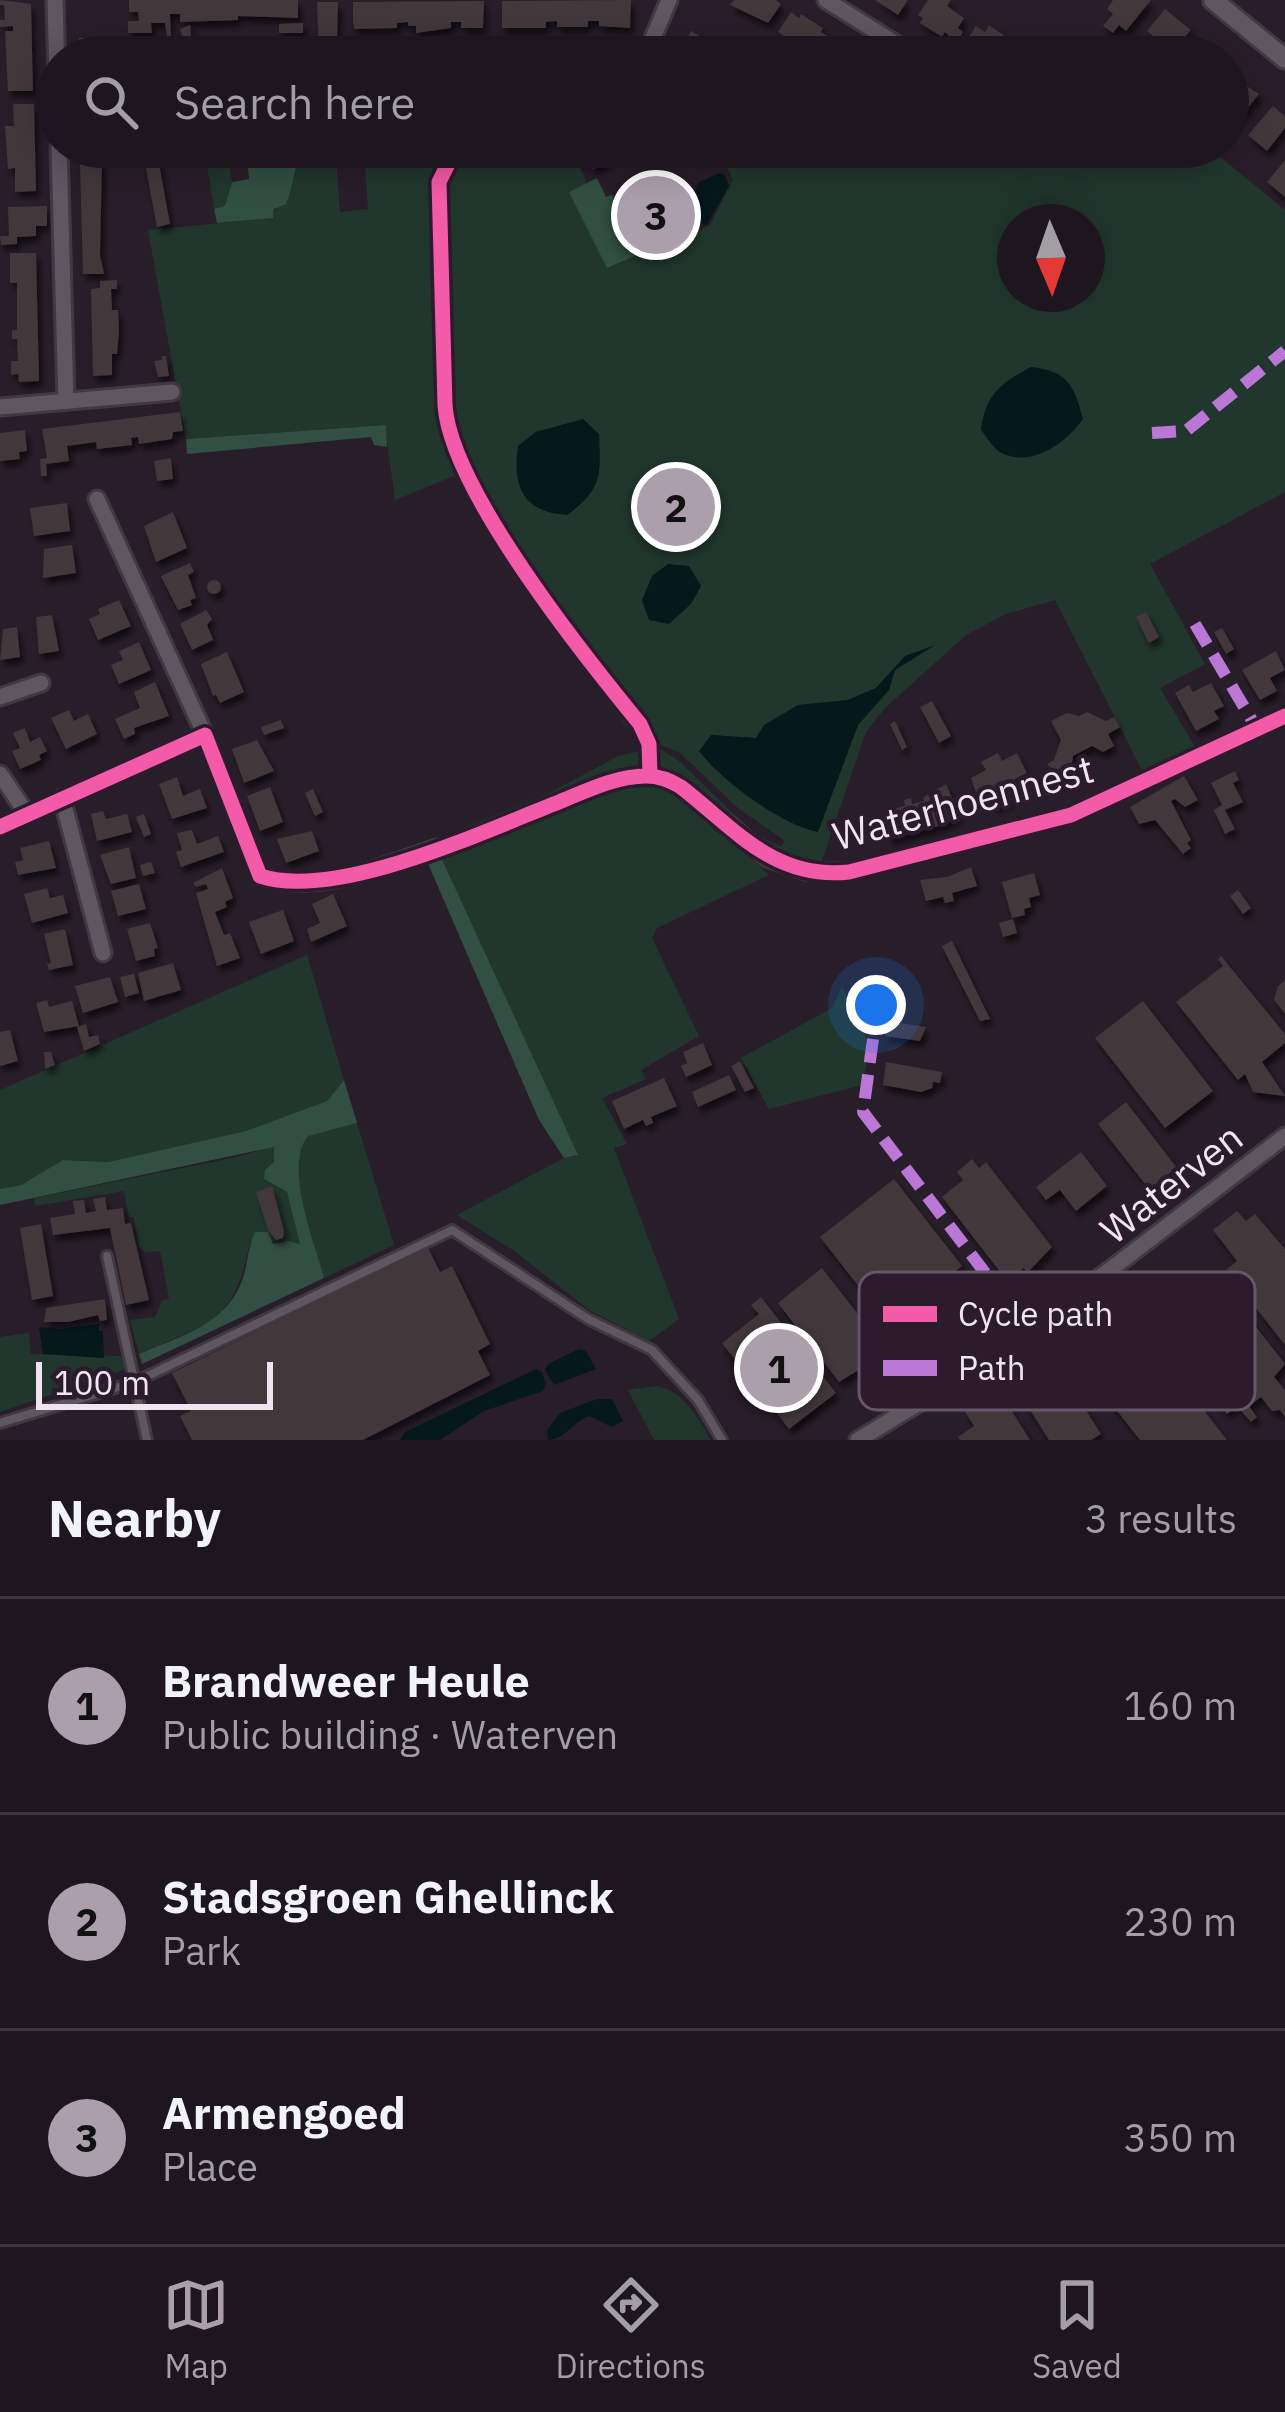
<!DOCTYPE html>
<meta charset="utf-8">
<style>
:root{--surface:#1e161f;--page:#2b232c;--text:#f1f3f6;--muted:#a19fa4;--line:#3c353d;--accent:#aa9fab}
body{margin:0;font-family:"IBM Plex Sans",sans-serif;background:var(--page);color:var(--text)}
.compass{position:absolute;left:997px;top:204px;width:108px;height:108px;border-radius:50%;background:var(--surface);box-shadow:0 6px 30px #0003;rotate:178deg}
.scale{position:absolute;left:36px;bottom:30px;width:237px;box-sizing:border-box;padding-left:12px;border:6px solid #f0e4f1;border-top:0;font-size:33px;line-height:42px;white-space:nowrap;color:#f0e4f1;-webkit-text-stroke:9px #2c1a2d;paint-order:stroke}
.you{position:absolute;left:876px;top:1005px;width:42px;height:42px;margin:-30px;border:9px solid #fff;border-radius:50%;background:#1a73e8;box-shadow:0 0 0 18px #1a73e833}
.badge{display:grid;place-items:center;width:78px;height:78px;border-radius:50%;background:var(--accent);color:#111;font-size:39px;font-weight:700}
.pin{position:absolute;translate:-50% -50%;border:6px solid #fff;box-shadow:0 3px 12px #0006}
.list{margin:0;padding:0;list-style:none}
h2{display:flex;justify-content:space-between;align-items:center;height:156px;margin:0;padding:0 48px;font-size:51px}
h2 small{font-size:39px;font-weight:400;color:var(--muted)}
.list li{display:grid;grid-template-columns:78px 1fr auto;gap:36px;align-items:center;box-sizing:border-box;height:216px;padding:0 48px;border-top:3px solid var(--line)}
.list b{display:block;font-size:45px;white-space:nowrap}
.list p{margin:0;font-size:39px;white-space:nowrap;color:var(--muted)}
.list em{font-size:39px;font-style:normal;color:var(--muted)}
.icon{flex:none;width:66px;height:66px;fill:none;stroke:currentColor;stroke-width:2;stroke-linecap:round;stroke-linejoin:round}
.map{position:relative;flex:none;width:1285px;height:1440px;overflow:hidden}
.search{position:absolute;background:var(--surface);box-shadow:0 6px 30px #0003;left:36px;right:36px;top:36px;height:132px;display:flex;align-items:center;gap:30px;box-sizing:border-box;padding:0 42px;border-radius:66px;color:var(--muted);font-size:45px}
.sheet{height:804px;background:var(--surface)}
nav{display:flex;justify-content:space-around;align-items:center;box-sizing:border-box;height:168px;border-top:3px solid var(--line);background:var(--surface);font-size:33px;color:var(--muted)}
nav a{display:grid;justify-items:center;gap:6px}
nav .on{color:var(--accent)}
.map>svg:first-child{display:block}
.green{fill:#21372e;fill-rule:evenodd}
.forest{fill:#314f42}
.water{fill:#05181a}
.building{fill:#42373b;filter:url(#shadow)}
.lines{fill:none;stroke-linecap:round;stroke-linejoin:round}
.service-casing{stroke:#413942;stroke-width:14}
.minor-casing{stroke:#413942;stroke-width:21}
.tertiary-casing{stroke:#413942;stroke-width:24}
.service{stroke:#5f5760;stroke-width:8}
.minor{stroke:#5f5760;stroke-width:15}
.tertiary{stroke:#5f5760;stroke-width:18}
.quiet{stroke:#ba77d6;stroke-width:12;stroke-dasharray:24 12;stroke-linecap:butt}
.cycleway-casing{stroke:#2c1a2d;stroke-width:22}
.cycleway{stroke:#f35aa7;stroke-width:15}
.labels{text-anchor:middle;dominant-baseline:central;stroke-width:9;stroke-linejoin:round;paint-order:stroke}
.street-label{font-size:39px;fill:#f0e4f1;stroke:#2c1a2d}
.key{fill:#2c1a2d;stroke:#675768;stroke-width:3}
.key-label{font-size:33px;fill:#f0e4f1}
</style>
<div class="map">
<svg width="1285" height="1440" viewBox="0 0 1285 1440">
<defs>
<filter id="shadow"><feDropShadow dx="3.5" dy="6" stdDeviation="3" flood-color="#0009"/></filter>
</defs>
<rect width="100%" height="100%" fill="#281e29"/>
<g class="green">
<polygon points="204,147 226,147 232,182 225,206 214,209"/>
<path d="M303 147H335L340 212 368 209 364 147H572L587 184 569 192 608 268 710 225 733 180 718 147H1208L1285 210V492L1150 564 1205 664 1160 688 1198 752 1145 776 1055 600 1006 614 966 635 885 708 866 732 821 863C805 861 788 859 774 852 714 824 704 766 627 773L464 833 463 828 548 794 620 755 659 748 679 761 753 833 781 847 785 841 738 808 679 752 641 737 626 726 546 620 454 476 395 500 385 425 186 439 148 230 273 218C276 202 290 194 294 179 297 166 296 159 303 147ZM1015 222H1087V294H1015ZM583 419C600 466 612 482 567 515L518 446 536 432ZM927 649 895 670 875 706 858 725 817 832 783 817 711 766V735L756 738 798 705 848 700 876 688 905 656Z"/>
<polygon points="632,785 666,787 682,797 769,875 657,928 652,938 699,1036 641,1070 646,1079 602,1098 627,1144 614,1148 679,1319 649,1341 589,1310 513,1250 457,1215 564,1158 577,1156 440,855"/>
<polygon points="307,955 344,1080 327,1101 246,1131 108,1162 63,1160 21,1185 0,1189 0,1090"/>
<path d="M842 987C864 1027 873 1039 862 1085L769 1109 741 1058 832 1008Z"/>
<path d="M357 1123 394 1245 324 1278C316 1248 284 1165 304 1140 314 1127 342 1125 357 1123Z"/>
<path d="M274 1146V1162L264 1179 287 1192 301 1245C284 1240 268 1243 250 1241 234 1325 210 1322 139 1354L130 1320 155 1317 162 1301 169 1298 160 1251 145 1252 139 1247 134 1217H129L124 1191 35 1206 34 1198 237 1157Z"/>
<polygon points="29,1333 31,1354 121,1356 126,1369 0,1412 0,1337"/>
<path d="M656 1386C686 1392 696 1416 711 1440H654L628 1390Z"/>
</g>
<g class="forest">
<path d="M246 147H303C294 166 294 185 286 204L274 209 273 218 217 223 214 209 225 206 232 182 249 179Z"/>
<polygon points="597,178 606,197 612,195 638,255 607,268 569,192"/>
<polygon points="386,425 387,447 374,445 371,437 187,454 186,439"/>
<polygon points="440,855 578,1155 564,1158 539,1120 426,859"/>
<path d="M344 1080 357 1123 308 1136C283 1167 315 1242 324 1278L142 1364 139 1354C180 1336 227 1325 243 1278 248 1262 248 1246 255 1232H268L273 1244 287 1241 300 1244 287 1192 264 1179 265 1170 274 1162V1147L0 1205V1189L21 1185 63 1160 108 1162 246 1131 327 1101Z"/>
</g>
<g class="water">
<polygon points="719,173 725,175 729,186 707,225 695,222 689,208 698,183"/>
<path d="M1031 367C1068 371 1074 385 1083 419 1066 443 1031 469 1000 452 993 448 987 437 981 430 985 395 1001 383 1031 367Z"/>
<path d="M583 419 599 434C601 476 602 489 567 515 523 512 512 487 518 446L536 432Z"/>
<polygon points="668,564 689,566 701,586 691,604 669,624 649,620 642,600 652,576"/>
<path d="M935 645 895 670 889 690 858 725 818 832C781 825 722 781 699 751L711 735 756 738 764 725 798 705 848 700 876 688 905 656Z"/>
<polygon points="99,1324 99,1331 103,1331 104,1358 43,1354 39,1327 58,1329"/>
<polygon points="579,1349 586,1351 596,1369 554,1385 545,1370 548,1364"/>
<polygon points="536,1369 542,1372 546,1384 543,1391 484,1411 440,1440 400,1440 405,1432"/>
<path d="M597 1399H612L623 1421 612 1427 589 1416C572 1422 566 1439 548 1440L547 1430 560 1413Z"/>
</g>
<g class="building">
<polygon points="0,0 31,4 33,91 8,91 5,31 13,31 13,26 0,27 0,20 5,20 4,5 0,5"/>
<polygon points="129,0 298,0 298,18 238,16 238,20 180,22 180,14 170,14 171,36 167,36 165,23 151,23 152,33 128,33 128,21 139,21 138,12 129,12"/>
<polygon points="631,0 630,28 599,26 599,21 588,21 588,27 557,27 557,21 546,22 546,28 502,28 502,1"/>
<polygon points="734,0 776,0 781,4 768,23 730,5"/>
<polygon points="875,0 908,0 898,15"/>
<polygon points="928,0 951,0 947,6 964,18 958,28 963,32 956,43 945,32 942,37 920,23 923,18 918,15"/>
<polygon points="1113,0 1151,0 1126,31 1119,25 1113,33 1103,26 1113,14 1107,9"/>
<polygon points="484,1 483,28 461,28 461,22 451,22 451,28 416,33 416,26 408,26 408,22 397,23 397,28 354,29 353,23 353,2"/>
<polygon points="317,2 338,2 337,42 329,42 330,54 319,54"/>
<polygon points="1165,9 1191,30 1172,51 1147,31"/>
<polygon points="791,12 799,18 801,14 823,28 821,32 829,37 825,43 830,47 825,55 819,51 816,57 778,32"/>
<polygon points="303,23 303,33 279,33 279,24"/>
<polygon points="190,25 192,45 185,45 180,29"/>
<polygon points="989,25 1019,46 1025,52 1021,57 998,57 982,47 975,56 962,48 976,26 985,32"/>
<polygon points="691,31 703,38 695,51 684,44"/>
<polygon points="79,38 99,38 97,57 80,57"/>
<polygon points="705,41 714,47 707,57 698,52"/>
<polygon points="841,41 854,47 869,57 831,57"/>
<polygon points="1199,41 1207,48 1210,45 1225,57 1186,57"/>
<polygon points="1233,77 1259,94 1234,125 1228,119 1228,83"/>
<polygon points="13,104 34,104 36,191 15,192 15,168 8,169 5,126 14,126"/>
<polygon points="1273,106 1285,116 1285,128 1267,151 1248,135"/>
<polygon points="142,147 156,147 170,224 157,227"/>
<polygon points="602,147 609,162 593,169 588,158 578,162 574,152 582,147"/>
<polygon points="689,147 716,147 717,151 696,161"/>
<polygon points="1285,160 1285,197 1267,182"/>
<polygon points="102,161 100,255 104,274 83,274 80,162"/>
<polygon points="676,186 687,210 654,225 661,240 650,245 637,214 633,216 629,208"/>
<polygon points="47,206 47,226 36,226 36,236 17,237 17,244 1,245 0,236 9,236 8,207"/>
<polygon points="641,230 647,244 638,248 632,234"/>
<polygon points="10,253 36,253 39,381 19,382 18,374 11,375 11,361 18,361 17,339 12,339 12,330 17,330 17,283 10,283"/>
<polygon points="117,280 117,289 111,289 112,310 118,310 119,332 117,354 112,354 112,375 93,376 91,289 100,288 100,281"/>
<polygon points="162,356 166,356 169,376 158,377 154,361 162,360"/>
<polygon points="180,412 183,431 173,432 172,439 139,444 138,437 131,438 132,445 97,449 96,442 67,446 69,461 46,464 47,476 41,476 40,459 47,458 42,429"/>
<polygon points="25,430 27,451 19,452 20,459 0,461 0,433"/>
<polygon points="171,458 173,479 157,481 154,461"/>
<polygon points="67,503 70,531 34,536 30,508"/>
<polygon points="173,512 187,548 156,562 144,526"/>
<polygon points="72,545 76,573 43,578 44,549"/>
<polygon points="190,563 194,572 188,575 196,598 190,600 192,605 178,610 161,576"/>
<circle cx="214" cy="587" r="7"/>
<polygon points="119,600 131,626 98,640 89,619 100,614 98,609"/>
<polygon points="206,610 212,619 207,625 213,640 192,650 180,624"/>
<polygon points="1146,612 1159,637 1149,643 1136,617"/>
<polygon points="52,615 59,651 39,654 36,617"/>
<polygon points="17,627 20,657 0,660 3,629"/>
<polygon points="1222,628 1234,649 1226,654 1214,632"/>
<polygon points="139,642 151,670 119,684 111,665 123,660 119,651"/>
<polygon points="1276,651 1285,670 1270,678 1277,691 1260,700 1242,670"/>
<polygon points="227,652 244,692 220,703 216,695 213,696 201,664"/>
<polygon points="155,682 169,716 134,728 135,734 124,739 115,719 140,708 134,692"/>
<polygon points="1211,683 1224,706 1214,711 1219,719 1196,731 1175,693 1189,685 1193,692"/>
<polygon points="932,701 951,736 939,743 920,707"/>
<polygon points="69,710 74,721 88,714 97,734 66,749 51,718"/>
<polygon points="1087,712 1106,721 1114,717 1120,727 1108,734 1114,746 1103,752 1092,746 1073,756 1070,776 1064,779 1047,764 1054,760 1061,740 1051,721 1067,713 1079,716"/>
<polygon points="281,720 284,728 264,735 261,727"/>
<polygon points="895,721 907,747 902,750 890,724"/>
<polygon points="25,728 30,742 40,737 47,751 39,755 41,760 20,769 12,751 20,748 13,733"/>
<polygon points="257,740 274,771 244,783 232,749"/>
<polygon points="998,753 1002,761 1017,753 1027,773 1012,781 1017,790 1009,794 1012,800 996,808 993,801 981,807 971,778 986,770 981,762"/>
<polygon points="1235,771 1239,780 1233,783 1243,802 1225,810 1235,829 1225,834 1214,810 1222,805 1211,783"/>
<polygon points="1184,776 1198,800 1185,807 1175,799 1171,801 1191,840 1187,843 1191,848 1183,854 1155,820 1139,824 1130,807"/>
<polygon points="177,777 183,796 200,789 207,808 172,819 159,784"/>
<polygon points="946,784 960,816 942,825 890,839 884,811 905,806 904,800 911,798 912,804 924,801 923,798 928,794 932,803 940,799 936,790"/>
<polygon points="270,787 283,822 260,831 247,796"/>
<polygon points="313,789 323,812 315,816 305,793"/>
<polygon points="103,811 106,819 127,814 132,832 97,841 91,814"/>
<polygon points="144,814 151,834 144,837 136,817"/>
<polygon points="192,830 197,844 218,836 224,852 181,867 176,852 182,850 177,833"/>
<polygon points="312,831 319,851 286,863 277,839"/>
<polygon points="49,841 56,868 18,875 15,862 23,860 20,848"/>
<polygon points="129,847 136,878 111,884 100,855"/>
<polygon points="151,862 155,873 143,876 140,865"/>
<polygon points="971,867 977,886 952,893 954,901 945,903 943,897 926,901 920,880 947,877"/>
<polygon points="222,868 233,898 225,902 227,907 215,912 224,935 230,933 240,958 217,966 196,893 208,889 206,884 196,887 193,883"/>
<polygon points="1034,873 1040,895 1029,898 1031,907 1024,909 1025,915 1012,918 1002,882"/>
<polygon points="139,884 146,909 118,916 111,891"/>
<polygon points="47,888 50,898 63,895 68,913 32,923 24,894"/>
<polygon points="1238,890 1251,908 1243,914 1230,896"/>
<polygon points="333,894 347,926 311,942 307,929 320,923 312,904"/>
<polygon points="283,910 294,941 261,954 249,922"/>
<polygon points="1013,919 1017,933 1003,937 999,923"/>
<polygon points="150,923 158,948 154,949 155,956 136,961 127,929"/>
<polygon points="65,929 73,965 49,970 47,964 51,963 44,934"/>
<polygon points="952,941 990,1019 980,1021 942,946"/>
<polygon points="1221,956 1285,1034 1285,1043 1262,1062 1285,1096 1253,1092 1245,1074 1238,1080 1176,1002 1223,966 1218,959"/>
<polygon points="173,963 181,990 144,1001 138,973"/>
<polygon points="134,974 139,993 125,997 120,977"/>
<polygon points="110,977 118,1002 83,1013 75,986"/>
<polygon points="1285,980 1285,1014 1274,1000 1278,986"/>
<polygon points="47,1000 49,1007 72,1001 79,1026 44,1032 36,1003"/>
<polygon points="1143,1001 1213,1091 1165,1128 1095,1038"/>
<polygon points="888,1021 926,1027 920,1041 885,1036"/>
<polygon points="86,1024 89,1037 98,1035 100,1044 84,1051 77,1027"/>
<polygon points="10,1030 18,1061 0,1066 0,1032"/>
<polygon points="703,1043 712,1065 686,1077 681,1066 687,1063 683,1052"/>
<polygon points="44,1052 51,1052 55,1065 45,1069"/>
<polygon points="740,1061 754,1088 745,1092 731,1066"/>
<polygon points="886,1062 942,1072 940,1083 933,1082 932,1088 921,1092 883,1085"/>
<polygon points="729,1075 736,1090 698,1107 692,1092"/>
<polygon points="664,1078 677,1106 651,1117 653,1123 646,1126 643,1120 624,1129 612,1101"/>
<polygon points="1126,1102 1177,1168 1149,1189 1098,1124"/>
<polygon points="1081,1152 1107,1186 1076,1211 1060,1190 1046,1200 1036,1187"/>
<polygon points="972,1159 979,1168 986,1162 1052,1247 1027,1273 1024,1268 1008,1282 942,1197 963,1180 957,1172"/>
<polygon points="894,1179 962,1266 920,1299 927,1309 896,1334 820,1237"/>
<polygon points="272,1186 284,1231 283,1238 276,1240 268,1230 256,1192"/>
<polygon points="105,1197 107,1210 123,1208 125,1224 131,1223 149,1300 126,1305 110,1228 53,1235 50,1218 75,1214 73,1201 84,1200 86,1213 96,1211 93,1199"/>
<polygon points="1237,1211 1246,1221 1255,1214 1285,1249 1285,1345 1226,1270 1237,1261 1213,1230"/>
<polygon points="41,1224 53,1296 32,1300 20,1228"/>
<polygon points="428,1248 440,1272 452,1266 490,1344 478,1351 490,1375 363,1440 192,1440 180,1416 191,1411 172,1373"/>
<polygon points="822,1268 875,1336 867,1342 878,1358 839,1382 778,1303"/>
<polygon points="1193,1270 1205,1285 1216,1276 1285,1364 1274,1377 1285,1390 1285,1417 1280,1410 1272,1411 1261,1397 1249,1406 1257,1417 1251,1422 1237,1406 1227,1414 1157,1323 1168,1314 1159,1300"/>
<polygon points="761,1297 836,1393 789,1429 722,1343 759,1314 751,1305"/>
<polygon points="105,1299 107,1320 100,1321 98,1315 68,1322 44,1322 46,1308"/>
<polygon points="1134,1315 1150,1335 1147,1337 1227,1440 1140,1440 1077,1360"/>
<polygon points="1065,1367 1078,1387 1073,1390 1101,1434 1091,1440 1049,1440 1023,1399 1040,1389 1037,1384"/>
<polygon points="998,1389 1030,1440 960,1440 958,1437 974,1426 964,1410"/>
</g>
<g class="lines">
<g class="service-casing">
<g id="service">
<polyline points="107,1256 147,1440"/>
<polyline points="0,1423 135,1382 452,1230 588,1319 652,1350 698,1400 722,1440"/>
</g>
</g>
<g class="minor-casing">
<g id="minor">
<polyline points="55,0 57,77"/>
<polyline points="826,0 917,57"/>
<polyline points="645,57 669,0"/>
<polyline points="59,147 66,401"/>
<polyline points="0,407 172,392"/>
<path d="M97 499 205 735 260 876C317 895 383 866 437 848"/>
<polyline points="0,697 41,683"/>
<polyline points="0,774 27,814"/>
<polyline points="62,798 103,953"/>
<polyline points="730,825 767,858 806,871 849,872 1071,815 1285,716"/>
<polyline points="0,827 205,735"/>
<polyline points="858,1440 1001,1353 1285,1136"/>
</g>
</g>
<g class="tertiary-casing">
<polyline id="tertiary" points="1213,0 1285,59"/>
</g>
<use href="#service" class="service"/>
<use href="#minor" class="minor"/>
<use href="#tertiary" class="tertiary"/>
<g class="quiet">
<polyline points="1152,433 1186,431 1285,351"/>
<polyline points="1195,624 1257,729"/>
<polyline points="873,1039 863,1112 1030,1332"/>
</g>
<g class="cycleway-casing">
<g id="cycleway">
<path d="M476 147 450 160 439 182 445 405C450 488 585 657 640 724L649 744 650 775"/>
<path d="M0 827 205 735 260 876C337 901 484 831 559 802 586 791 616 776 646 776 660 776 670 780 681 787 735 829 774 880 849 872L1071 815 1285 716"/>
</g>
</g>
<use href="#cycleway" class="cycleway"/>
</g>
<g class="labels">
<g class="street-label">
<text transform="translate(963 802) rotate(-15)">Waterhoennest</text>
<text transform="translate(1171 1183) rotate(-38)">Waterven</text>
</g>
</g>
<rect x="859" y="1272" width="396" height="138" rx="18" class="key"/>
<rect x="883" y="1306" width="54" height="16" fill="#f35aa7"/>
<rect x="883" y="1360" width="54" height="16" fill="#ba77d6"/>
<g class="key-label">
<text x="958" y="1326">Cycle path</text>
<text x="958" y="1380">Path</text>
</g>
</svg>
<svg class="compass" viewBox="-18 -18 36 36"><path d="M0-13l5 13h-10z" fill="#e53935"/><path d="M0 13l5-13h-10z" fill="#a19fa4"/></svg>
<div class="scale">100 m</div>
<div class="you"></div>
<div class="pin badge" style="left:779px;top:1368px">1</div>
<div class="pin badge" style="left:676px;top:507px">2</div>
<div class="pin badge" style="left:656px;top:215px">3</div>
<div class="search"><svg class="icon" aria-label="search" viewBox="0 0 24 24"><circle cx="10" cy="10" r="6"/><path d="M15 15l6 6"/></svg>Search here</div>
</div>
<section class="sheet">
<h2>Nearby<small>3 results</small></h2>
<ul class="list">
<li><span class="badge">1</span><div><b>Brandweer Heule</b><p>Public building · Waterven</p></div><em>160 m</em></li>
<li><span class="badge">2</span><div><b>Stadsgroen Ghellinck</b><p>Park</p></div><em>230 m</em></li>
<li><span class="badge">3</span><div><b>Armengoed</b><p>Place</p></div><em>350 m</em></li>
</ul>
</section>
<nav>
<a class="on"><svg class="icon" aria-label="map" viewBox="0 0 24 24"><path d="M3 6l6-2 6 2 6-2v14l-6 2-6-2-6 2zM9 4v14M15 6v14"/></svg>Map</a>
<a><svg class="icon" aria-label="directions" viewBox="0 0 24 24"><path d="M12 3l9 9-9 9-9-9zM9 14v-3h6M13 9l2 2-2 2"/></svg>Directions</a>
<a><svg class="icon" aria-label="saved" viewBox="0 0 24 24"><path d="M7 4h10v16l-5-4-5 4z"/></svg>Saved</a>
</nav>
